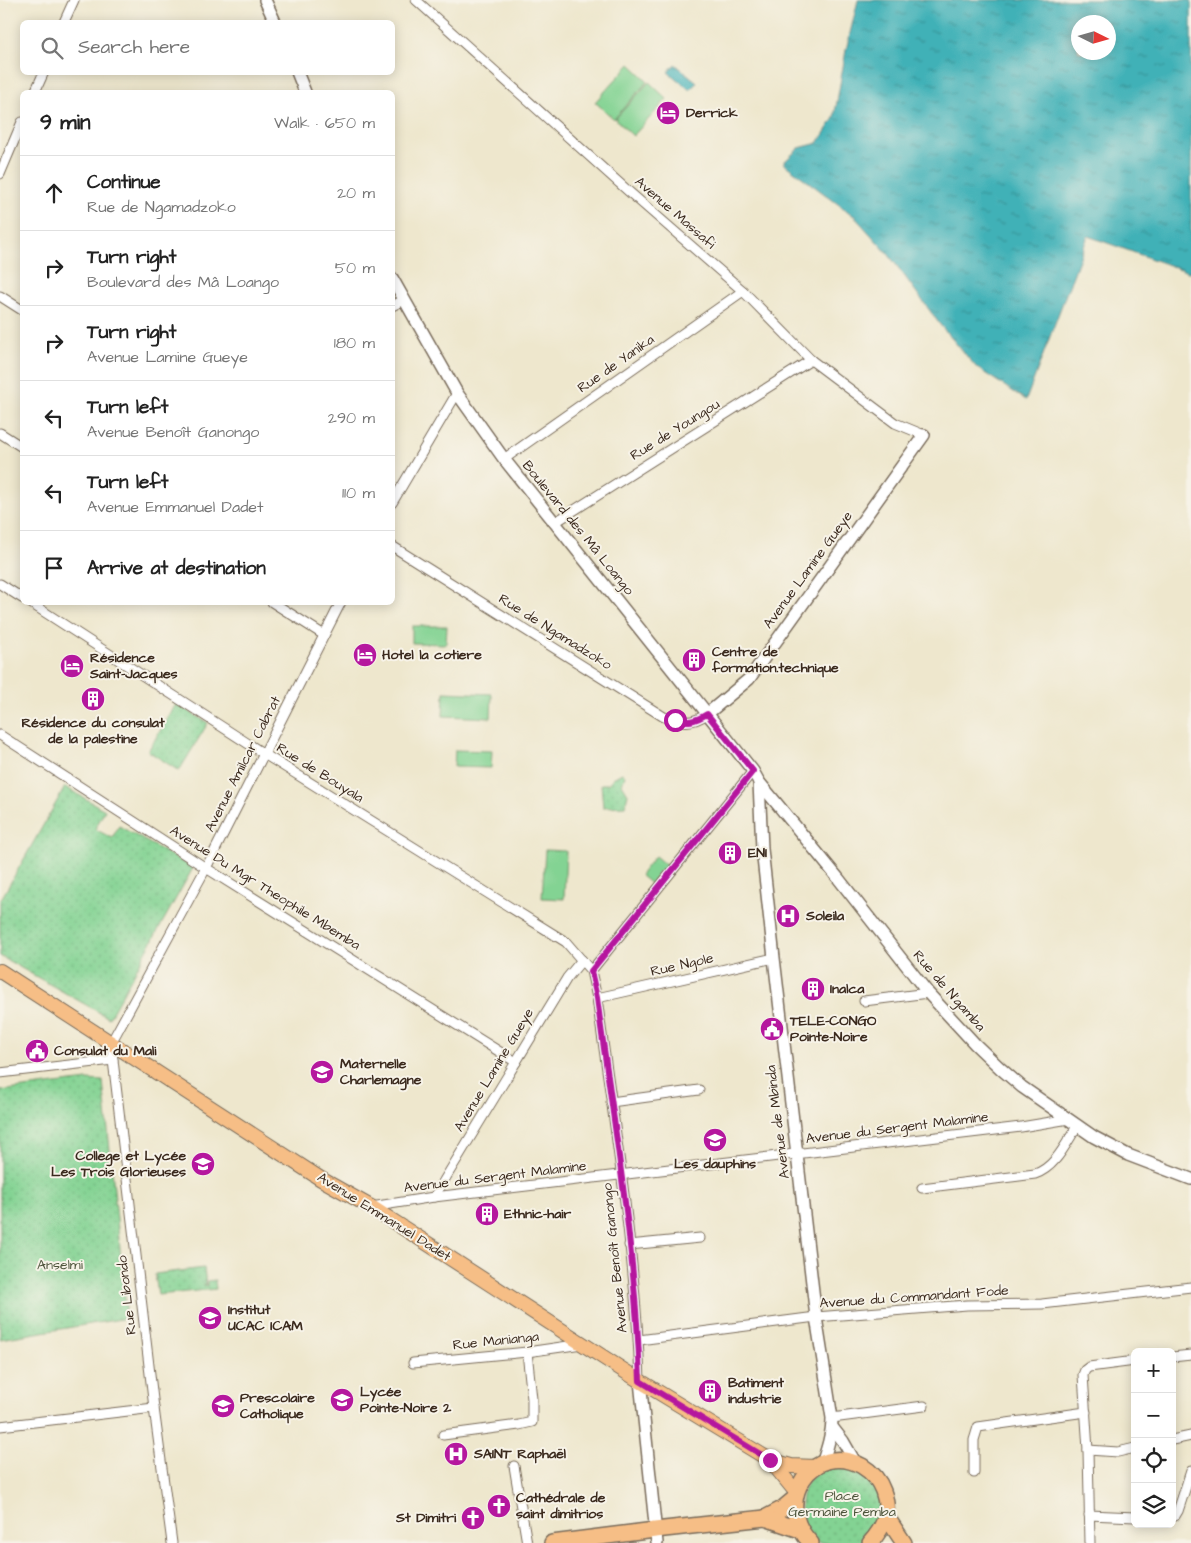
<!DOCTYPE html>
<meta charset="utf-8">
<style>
:root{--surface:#fff;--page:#f2f2f2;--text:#222;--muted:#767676;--line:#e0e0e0}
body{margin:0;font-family:"Architects Daughter",sans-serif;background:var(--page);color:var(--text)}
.controls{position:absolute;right:15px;bottom:15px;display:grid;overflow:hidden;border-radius:8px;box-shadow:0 2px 12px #0003}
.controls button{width:45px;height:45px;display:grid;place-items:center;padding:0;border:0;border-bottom:1px solid var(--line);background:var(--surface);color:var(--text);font:25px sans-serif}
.compass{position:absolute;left:1071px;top:15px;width:45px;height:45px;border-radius:50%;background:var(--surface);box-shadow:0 2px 12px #0003;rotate:95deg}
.stop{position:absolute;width:15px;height:15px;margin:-11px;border:4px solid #b5179e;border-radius:50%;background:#fff}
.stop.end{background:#b5179e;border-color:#fff;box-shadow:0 1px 5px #0008}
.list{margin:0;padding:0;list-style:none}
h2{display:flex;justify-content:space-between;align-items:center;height:65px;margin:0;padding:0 20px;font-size:21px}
h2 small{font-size:16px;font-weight:400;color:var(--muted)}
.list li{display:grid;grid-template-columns:32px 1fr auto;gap:15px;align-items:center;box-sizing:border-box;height:75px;padding:0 20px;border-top:1px solid var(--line)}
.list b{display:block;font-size:19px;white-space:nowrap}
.list p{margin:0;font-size:16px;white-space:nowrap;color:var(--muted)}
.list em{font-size:16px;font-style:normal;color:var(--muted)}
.icon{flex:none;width:28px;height:28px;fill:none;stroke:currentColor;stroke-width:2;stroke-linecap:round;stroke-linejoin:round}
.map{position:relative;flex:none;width:1191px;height:1543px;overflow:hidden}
.search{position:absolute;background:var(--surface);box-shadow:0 2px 12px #0003;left:20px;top:20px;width:375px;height:55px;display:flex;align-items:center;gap:12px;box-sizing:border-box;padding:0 18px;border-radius:8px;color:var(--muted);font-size:19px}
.panel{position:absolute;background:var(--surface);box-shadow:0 2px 12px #0003;left:20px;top:90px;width:375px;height:515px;border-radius:8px}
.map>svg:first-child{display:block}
.green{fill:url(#green-dots);stroke:#5f7e58}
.pitch{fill:#83d393;stroke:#5f7e58}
.water{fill:url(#water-ripples);stroke:#3e6e6a;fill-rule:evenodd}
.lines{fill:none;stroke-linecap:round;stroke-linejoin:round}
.minor-casing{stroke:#7a6c5b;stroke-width:11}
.tertiary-casing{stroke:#7a6c5b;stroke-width:14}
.primary-casing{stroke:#7a6c5b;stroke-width:16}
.trunk-casing{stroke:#7a6c5b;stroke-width:18}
.minor{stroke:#fff;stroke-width:9}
.tertiary{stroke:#fff;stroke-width:11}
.primary{stroke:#f6be86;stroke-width:14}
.trunk{stroke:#f6be86;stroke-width:15}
.route{stroke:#b5179e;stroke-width:6}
.labels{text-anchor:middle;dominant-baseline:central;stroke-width:4;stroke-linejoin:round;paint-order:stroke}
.poi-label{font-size:14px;font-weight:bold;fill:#3b2a1e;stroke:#f7f3e8;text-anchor:start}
.street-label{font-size:14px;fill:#3b2a1e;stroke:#f7f3e8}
.park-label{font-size:14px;fill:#4d543b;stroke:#f7f3e8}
</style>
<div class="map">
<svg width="1191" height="1543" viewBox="0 0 1191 1543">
<defs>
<pattern id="green-dots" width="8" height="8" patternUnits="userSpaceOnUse" patternTransform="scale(1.25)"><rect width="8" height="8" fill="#83d393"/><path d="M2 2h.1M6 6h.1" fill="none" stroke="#72b57e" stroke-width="1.8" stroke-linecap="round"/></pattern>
<pattern id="water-ripples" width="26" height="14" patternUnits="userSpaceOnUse" patternTransform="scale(1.25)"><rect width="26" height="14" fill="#40b1b7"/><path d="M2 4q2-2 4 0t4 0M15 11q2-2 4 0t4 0" fill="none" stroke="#379094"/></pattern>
</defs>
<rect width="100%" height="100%" fill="#f7f3e8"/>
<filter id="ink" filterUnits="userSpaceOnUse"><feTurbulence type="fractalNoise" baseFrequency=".02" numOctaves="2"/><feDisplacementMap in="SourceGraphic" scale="10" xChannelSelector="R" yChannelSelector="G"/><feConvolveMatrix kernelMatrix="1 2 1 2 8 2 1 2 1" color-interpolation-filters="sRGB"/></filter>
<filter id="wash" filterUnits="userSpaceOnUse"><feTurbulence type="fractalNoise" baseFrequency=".0096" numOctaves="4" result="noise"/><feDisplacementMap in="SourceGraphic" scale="20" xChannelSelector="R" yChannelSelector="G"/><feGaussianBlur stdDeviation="1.12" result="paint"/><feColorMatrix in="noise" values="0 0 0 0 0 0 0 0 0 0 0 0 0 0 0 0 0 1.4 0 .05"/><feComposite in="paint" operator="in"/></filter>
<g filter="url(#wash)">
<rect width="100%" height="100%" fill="#eee7cd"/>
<g class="green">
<polygon points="176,704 208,723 179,771 148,751"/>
<polygon points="622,773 625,776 622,784 628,794 625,806 603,807 601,784 608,784 613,778"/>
<polygon points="65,787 105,810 95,829 112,838 119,826 193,868 109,1018 0,956 0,901"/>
<polygon points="87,1080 103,1081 127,1318 0,1339 0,1091"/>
<polygon points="204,1268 206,1285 203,1286 207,1286 207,1281 215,1280 216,1289 158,1295 155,1274"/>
<path d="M828 1467H856L877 1485 883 1512 863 1543C854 1543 826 1543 820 1543 800 1534 796 1499 807 1483 812 1475 820 1471 828 1467Z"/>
</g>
<g class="pitch">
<polygon points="630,64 648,81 614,119 595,102"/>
<polygon points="649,82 667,99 633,136 615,119"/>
<polygon points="412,626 447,626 446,644 412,643"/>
<polygon points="444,692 492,694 491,718 443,716"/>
<polygon points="455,750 492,751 491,768 454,767"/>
<polygon points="545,850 566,851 564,899 542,898"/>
<polygon points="655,856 667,866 652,885 640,875"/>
</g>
<g class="water">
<path d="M858 0H1191V273L1088 236 1026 400 977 368 941 326 889 255 854 216 783 163 799 148 818 143 834 118 846 50ZM1108 22V52H1078V22Z"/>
<polygon points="675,64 697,82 690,90 668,72"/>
</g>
</g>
<g filter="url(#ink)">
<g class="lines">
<g class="minor-casing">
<g id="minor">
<polyline points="416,0 627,190 743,291 811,360 895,423 924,435"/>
<polyline points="64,22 74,0"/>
<polyline points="35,92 44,72"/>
<polyline points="0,174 22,122"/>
<polyline points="0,296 22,310"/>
<polyline points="392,306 404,300"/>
<polyline points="0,433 22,447"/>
<polyline points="504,459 743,291"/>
<polyline points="392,503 457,393"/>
<polyline points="554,523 811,360"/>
<path d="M392 546 664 717C682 722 691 725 707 714"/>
<polyline points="0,584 22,598"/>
<path d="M29 602 264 754 566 942 591 971 597 998C614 1125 636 1253 640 1381"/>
<polyline points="272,602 324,635"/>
<polyline points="0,735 206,868 516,1062"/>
<polyline points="591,971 753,771"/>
<polyline points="597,998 774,958"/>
<polyline points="864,1001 928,993"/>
<polyline points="0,1073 113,1060"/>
<polyline points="611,1102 699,1090"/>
<path d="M922 1188 1035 1174C1056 1167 1066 1143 1078 1125"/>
<polyline points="434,1197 567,978 582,960"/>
<polyline points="371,1207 434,1197 1021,1127 1069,1119"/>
<polyline points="629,1245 700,1238"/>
<polyline points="639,1340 816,1317 967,1305 1042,1304 1191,1287"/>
<polyline points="1172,1357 1191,1355"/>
<polyline points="413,1363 527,1352 582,1344"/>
<polyline points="832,1418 924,1406"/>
<polyline points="0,1426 154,1408"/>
<polyline points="443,1435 519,1425 532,1422 532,1399 527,1352"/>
<polyline points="1172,1440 1191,1436"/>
<polyline points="1088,1450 1118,1452 1135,1448"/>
<polyline points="514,1466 527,1543"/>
<polyline points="974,1473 974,1440 978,1427 1086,1412"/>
<polyline points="1089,1515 1135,1517"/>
<polyline points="1172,1517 1175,1516 1178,1511 1191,1471"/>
<polyline points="172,1543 154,1408 111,1043 206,868 341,602"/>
<polyline points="1090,1543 1088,1450 1083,1375 1085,1370 1089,1367 1135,1361"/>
</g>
</g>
<g class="tertiary-casing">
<g id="tertiary">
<polyline points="265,0 275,22"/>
<polyline points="297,72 305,92"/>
<polyline points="392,278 457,393 504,459 753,771 759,782 838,878 928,993 975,1044 1000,1068 1022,1087 1094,1137 1128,1155 1191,1179"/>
<polyline points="707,714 749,679 924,435"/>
<path d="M759 782 762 849 774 958 816 1317 832 1418C832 1434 827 1449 822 1464"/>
<polyline points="640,1381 657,1543"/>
<polyline points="832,1427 843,1441 855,1462"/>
</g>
</g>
<g class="primary-casing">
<g id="primary">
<polyline points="0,971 321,1179 371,1207 640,1381 770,1460 791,1466 816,1467"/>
<polyline points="770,1460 796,1492"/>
</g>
</g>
<g class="trunk-casing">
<g id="trunk">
<polyline points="886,1516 904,1543"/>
<polyline points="765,1518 782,1509 794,1499"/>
<polyline points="552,1543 655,1530 765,1518 800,1530"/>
<path d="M811 1543C770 1502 814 1439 862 1466 872 1472 879 1480 883 1491 891 1513 884 1527 870 1543"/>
</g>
</g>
<use href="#minor" class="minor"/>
<use href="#tertiary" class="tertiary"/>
<use href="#primary" class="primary"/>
<use href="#trunk" class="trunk"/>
</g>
</g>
<g class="lines" filter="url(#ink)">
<path class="route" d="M675 720C689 722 694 722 707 714L753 771 591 971 597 998C614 1125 636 1253 640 1381L770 1460"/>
</g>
<defs>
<g id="hotel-disc" transform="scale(1.25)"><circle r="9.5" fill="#b5179e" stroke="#f7f3e8"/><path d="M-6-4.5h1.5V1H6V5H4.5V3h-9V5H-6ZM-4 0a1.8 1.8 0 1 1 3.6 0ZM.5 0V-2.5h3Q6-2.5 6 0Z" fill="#fff"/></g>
<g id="building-disc" transform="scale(1.25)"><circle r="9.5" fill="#b5179e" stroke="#f7f3e8"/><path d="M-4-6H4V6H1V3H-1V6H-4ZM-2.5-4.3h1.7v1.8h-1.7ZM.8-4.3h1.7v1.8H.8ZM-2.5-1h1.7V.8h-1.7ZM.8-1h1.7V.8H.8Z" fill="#fff"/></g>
<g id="hospital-disc" transform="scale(1.25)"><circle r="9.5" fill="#b5179e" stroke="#f7f3e8"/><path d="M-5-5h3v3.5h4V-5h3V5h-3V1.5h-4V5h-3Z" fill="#fff"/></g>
<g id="civic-disc" transform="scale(1.25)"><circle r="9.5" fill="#b5179e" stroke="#f7f3e8"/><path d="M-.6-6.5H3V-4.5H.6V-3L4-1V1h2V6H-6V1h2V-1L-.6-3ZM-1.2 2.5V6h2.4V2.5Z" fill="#fff"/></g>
<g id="school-disc" transform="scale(1.25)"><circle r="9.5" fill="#b5179e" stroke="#f7f3e8"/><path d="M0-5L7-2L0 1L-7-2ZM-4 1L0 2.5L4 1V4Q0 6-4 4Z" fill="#fff"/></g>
<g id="church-disc" transform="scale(1.25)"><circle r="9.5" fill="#b5179e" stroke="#f7f3e8"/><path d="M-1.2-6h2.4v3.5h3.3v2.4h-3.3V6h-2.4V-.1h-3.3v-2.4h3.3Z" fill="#fff"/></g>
</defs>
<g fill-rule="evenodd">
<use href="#hotel-disc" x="668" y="113"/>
<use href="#hotel-disc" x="365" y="655"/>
<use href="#building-disc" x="694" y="660"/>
<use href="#hotel-disc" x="72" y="666"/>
<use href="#building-disc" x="93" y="699"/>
<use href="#building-disc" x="730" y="853"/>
<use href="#hospital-disc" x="788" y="916"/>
<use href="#building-disc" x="813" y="989"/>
<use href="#civic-disc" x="772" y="1029"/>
<use href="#civic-disc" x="37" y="1051"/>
<use href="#school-disc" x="322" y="1072"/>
<use href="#school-disc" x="715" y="1140"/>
<use href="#school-disc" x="203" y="1164"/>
<use href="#building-disc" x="487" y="1214"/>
<use href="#school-disc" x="210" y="1318"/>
<use href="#building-disc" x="710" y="1391"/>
<use href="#school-disc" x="342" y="1400"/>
<use href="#school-disc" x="223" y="1406"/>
<use href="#hospital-disc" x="456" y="1454"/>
<use href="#church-disc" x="499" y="1506"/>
<use href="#church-disc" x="473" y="1518"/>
</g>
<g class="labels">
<g class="poi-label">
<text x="686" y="113">Derrick</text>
<text x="712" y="652">Centre de<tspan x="712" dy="16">formation.technique</tspan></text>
<text x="382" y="655">Hotel la cotiere</text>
<text x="90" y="658">Résidence<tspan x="90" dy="16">Saint-Jacques</tspan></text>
<text x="93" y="723" text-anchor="middle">Résidence du consulat<tspan x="93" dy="16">de la palestine</tspan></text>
<text x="748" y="853">ENI</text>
<text x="806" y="916">Soleila</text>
<text x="830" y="989">Inalca</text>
<text x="790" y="1021">TELE-CONGO<tspan x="790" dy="16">Pointe-Noire</tspan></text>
<text x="54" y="1051">Consulat du Mali</text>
<text x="340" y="1064">Maternelle<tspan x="340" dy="16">Charlemagne</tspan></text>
<text x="186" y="1156" text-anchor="end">College et Lycée<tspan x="186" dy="16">Les Trois Glorieuses</tspan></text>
<text x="715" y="1164" text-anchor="middle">Les dauphins</text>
<text x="504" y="1214">Ethnic-hair</text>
<text x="228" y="1310">Institut<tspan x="228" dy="16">UCAC ICAM</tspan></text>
<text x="728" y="1383">Batiment<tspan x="728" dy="16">industrie</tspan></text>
<text x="360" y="1392">Lycée<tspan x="360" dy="16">Pointe-Noire 2</tspan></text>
<text x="240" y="1398">Prescolaire<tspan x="240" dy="16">Catholique</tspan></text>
<text x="474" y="1454">SAINT Raphaël</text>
<text x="516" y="1498">Cathédrale de<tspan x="516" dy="16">saint dimitrios</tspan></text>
<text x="456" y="1518" text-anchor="end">St Dimitri</text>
</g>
<g class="street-label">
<text transform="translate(675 213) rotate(41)">Avenue Massafi</text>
<text transform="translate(616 364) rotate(-35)">Rue de Yanika</text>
<text transform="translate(675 430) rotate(-32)">Rue de Youngou</text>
<text transform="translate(578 528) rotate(51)">Boulevard des Mâ Loango</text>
<text transform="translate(808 570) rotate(-54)">Avenue Lamine Gueye</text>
<text transform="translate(555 632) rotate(32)">Rue de Ngamadzoko</text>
<text transform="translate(243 764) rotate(-63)">Avenue Amilcar Cabrat</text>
<text transform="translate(320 773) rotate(32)">Rue de Bouyala</text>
<text transform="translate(265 888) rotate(32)">Avenue Du Mgr Theophile Mbemba</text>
<text transform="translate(682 965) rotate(-13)">Rue Ngole</text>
<text transform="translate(949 991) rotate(49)">Rue de N'gamba</text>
<text transform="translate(494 1070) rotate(-59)">Avenue Lamine Gueye</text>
<text transform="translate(778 1122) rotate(-97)">Avenue de Mbinda</text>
<text transform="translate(897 1128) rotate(-7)">Avenue du Sergent Malamine</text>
<text transform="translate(495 1177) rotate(-7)">Avenue du Sergent Malamine</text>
<text transform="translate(384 1217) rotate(32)">Avenue Emmanuel Dadet</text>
<text transform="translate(615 1258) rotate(-96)">Avenue Benoît Ganongo</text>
<text transform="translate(127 1295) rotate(-97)">Rue Libondo</text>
<text transform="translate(914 1297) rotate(-4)">Avenue du Commandant Fode</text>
<text transform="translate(496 1341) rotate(-6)">Rue Manianga</text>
</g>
<g class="park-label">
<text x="60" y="1265">Anselmi</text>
<text x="842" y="1496">Place<tspan x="842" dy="16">Germaine Pemba</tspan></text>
</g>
</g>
</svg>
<div class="controls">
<button>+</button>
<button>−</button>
<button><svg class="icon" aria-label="locate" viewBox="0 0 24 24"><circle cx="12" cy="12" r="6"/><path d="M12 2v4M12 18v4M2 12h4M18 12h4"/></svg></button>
<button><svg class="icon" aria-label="layers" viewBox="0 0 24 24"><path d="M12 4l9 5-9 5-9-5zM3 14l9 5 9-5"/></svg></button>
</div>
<svg class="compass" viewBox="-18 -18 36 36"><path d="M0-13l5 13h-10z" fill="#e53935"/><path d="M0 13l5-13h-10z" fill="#767676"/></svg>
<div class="stop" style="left:675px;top:720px"></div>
<div class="stop end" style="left:770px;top:1460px"></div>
<div class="search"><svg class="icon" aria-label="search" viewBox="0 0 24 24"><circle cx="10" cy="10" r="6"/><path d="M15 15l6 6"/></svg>Search here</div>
<section class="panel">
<h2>9 min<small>Walk · 650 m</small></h2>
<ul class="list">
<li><svg class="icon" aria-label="ahead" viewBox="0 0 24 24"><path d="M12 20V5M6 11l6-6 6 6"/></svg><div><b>Continue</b><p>Rue de Ngamadzoko</p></div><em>20 m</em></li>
<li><svg class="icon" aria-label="right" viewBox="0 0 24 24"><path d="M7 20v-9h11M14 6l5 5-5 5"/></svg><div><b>Turn right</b><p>Boulevard des Mâ Loango</p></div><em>50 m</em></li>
<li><svg class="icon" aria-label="right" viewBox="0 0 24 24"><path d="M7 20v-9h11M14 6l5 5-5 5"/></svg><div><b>Turn right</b><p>Avenue Lamine Gueye</p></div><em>180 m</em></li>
<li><svg class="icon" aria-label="left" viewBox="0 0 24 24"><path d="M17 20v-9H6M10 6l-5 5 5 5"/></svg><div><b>Turn left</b><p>Avenue Benoît Ganongo</p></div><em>290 m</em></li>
<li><svg class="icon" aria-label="left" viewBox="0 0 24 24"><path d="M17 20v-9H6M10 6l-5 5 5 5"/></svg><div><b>Turn left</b><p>Avenue Emmanuel Dadet</p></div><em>110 m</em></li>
<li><svg class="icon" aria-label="arrive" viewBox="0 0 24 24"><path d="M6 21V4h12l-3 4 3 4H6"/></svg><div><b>Arrive at destination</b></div></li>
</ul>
</section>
</div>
